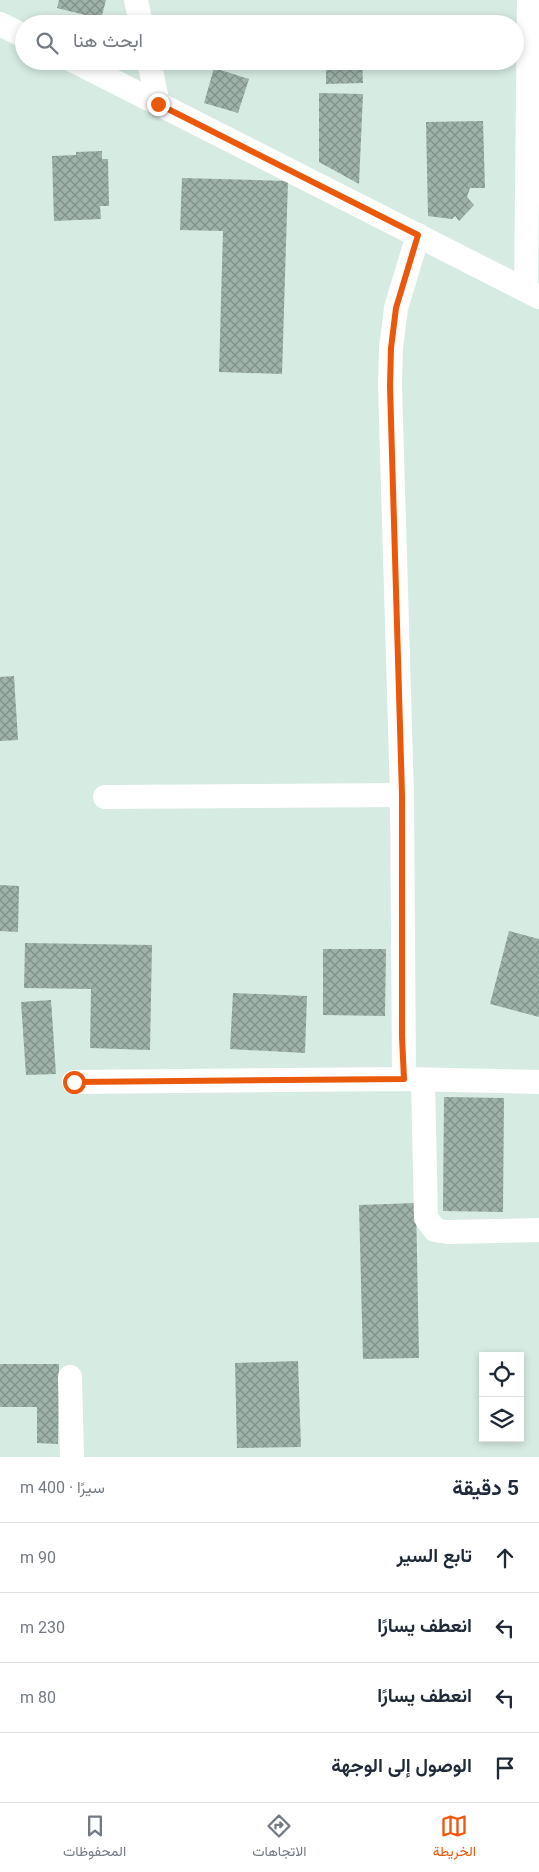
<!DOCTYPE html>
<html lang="ar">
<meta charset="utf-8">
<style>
:root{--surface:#fff;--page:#f6f6f7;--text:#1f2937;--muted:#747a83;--line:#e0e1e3;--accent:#ea580c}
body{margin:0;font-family:Roboto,Vazirmatn,sans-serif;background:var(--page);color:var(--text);direction:rtl}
.controls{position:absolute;right:15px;bottom:15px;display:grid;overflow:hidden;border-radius:0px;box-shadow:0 2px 8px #0003}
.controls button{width:45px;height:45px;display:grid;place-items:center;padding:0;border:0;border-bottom:1px solid var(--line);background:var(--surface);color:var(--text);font:25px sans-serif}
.stop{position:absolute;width:15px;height:15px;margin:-11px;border:4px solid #ea580c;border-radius:50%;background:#fff}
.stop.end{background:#ea580c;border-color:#fff;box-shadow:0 1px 5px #0008}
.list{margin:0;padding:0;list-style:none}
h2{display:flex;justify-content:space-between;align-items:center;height:65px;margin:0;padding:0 20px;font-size:21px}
h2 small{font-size:16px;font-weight:400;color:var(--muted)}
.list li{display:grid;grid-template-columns:32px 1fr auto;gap:15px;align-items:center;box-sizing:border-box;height:70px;padding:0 20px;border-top:1px solid var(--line)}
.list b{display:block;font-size:19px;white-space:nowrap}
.list em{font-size:16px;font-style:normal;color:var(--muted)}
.icon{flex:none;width:28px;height:28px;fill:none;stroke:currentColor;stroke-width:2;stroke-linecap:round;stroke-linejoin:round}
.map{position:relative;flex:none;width:539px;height:1457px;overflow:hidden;direction:ltr}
.search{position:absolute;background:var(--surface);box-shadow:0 2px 8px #0003;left:15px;right:15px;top:15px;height:55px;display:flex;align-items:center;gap:12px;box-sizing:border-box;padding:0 18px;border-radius:28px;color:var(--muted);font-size:19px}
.sheet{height:345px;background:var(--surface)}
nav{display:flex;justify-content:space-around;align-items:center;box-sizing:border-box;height:70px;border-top:1px solid var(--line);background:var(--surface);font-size:14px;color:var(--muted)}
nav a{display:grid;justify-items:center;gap:2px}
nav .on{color:var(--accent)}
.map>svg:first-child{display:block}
.building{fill:url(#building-cross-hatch)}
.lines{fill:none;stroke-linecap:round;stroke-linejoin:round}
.minor{stroke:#fff;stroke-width:24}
.route{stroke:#ea580c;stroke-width:6}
</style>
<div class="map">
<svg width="539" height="1457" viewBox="0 0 539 1457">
<defs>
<pattern id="building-cross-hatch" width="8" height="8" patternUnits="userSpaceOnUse" patternTransform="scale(1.25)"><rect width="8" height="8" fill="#9eb2aa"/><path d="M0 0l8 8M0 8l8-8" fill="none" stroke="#80918a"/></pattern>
</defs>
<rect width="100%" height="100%" fill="#d6ebe2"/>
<g class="building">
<polygon points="59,0 106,0 101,19 57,8"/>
<polygon points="361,15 361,24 345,24 344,17"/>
<polygon points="351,61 362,61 363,83 326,84 326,67 351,66"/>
<polygon points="214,68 249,79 238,113 204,103"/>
<polygon points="319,93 363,94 359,184 319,162"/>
<polygon points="483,121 485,188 470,188 467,197 474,205 459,221 455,216 452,219 428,216 426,122"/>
<polygon points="102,151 102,159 108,159 109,206 100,206 101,219 54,221 52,156 76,155 76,152"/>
<polygon points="182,178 288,181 282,374 219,372 223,231 180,230"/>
<polygon points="14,676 18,740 0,741 0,677"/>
<polygon points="0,885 19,886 18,932 0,931"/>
<polygon points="509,931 539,939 539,1017 490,1004"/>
<polygon points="25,943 152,945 150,1050 90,1048 91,989 24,988"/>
<polygon points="323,949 386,949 385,1016 323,1015"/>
<polygon points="233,993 307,996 305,1053 230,1049"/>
<polygon points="51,1000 56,1074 26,1075 21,1002"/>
<polygon points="444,1097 504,1098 503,1212 443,1211"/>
<polygon points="416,1203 419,1358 363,1359 359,1205"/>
<polygon points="298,1361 301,1447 237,1448 235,1363"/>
<polygon points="0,1364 59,1364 58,1444 37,1443 37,1407 0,1407"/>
</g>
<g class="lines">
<g class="minor">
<polyline points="136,0 141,24"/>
<polyline points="0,24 24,36"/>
<polyline points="74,61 539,297"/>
<polyline points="149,61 158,104"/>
<polyline points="526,290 529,0"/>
<polyline points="105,797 402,795"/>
<polyline points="404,1079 402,795 390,386 391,348 396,308 418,235"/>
<polyline points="423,1080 426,1218 435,1230 447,1232 539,1230"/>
<polyline points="74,1082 404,1079 539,1082"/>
<polyline points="70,1377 72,1457"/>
</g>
</g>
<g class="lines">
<polyline class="route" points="74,1082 404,1079 402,1037 402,795 390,386 391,348 396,308 418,235 158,104"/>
</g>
</svg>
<div class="controls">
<button><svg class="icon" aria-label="locate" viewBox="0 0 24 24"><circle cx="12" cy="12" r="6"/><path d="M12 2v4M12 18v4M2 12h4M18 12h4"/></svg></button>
<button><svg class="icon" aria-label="layers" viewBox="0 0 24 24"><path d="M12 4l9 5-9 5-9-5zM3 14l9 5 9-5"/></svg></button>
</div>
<div class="stop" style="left:74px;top:1082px"></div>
<div class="stop end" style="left:158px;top:104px"></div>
<div class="search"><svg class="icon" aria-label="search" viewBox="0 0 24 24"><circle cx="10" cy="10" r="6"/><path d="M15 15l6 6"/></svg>ابحث هنا</div>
</div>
<section class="sheet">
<h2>5 دقيقة<small>سيرًا · 400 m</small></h2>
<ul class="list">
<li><svg class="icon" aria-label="ahead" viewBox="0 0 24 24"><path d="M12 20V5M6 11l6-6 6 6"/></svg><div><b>تابع السير</b></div><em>90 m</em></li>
<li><svg class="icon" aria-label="left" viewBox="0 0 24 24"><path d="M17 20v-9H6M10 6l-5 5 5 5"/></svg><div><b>انعطف يسارًا</b></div><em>230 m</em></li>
<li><svg class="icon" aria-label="left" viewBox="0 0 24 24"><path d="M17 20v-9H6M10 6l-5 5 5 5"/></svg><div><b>انعطف يسارًا</b></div><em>80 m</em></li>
<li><svg class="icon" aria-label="arrive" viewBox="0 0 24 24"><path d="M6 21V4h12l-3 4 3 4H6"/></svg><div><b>الوصول إلى الوجهة</b></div></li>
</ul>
</section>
<nav>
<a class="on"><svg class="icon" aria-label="map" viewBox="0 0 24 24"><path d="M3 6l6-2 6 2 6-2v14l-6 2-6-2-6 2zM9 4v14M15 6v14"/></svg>الخريطة</a>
<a><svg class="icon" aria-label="directions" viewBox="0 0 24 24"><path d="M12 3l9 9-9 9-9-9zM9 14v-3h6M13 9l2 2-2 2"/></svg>الاتجاهات</a>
<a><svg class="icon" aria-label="saved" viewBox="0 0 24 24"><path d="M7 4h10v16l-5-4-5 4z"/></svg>المحفوظات</a>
</nav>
